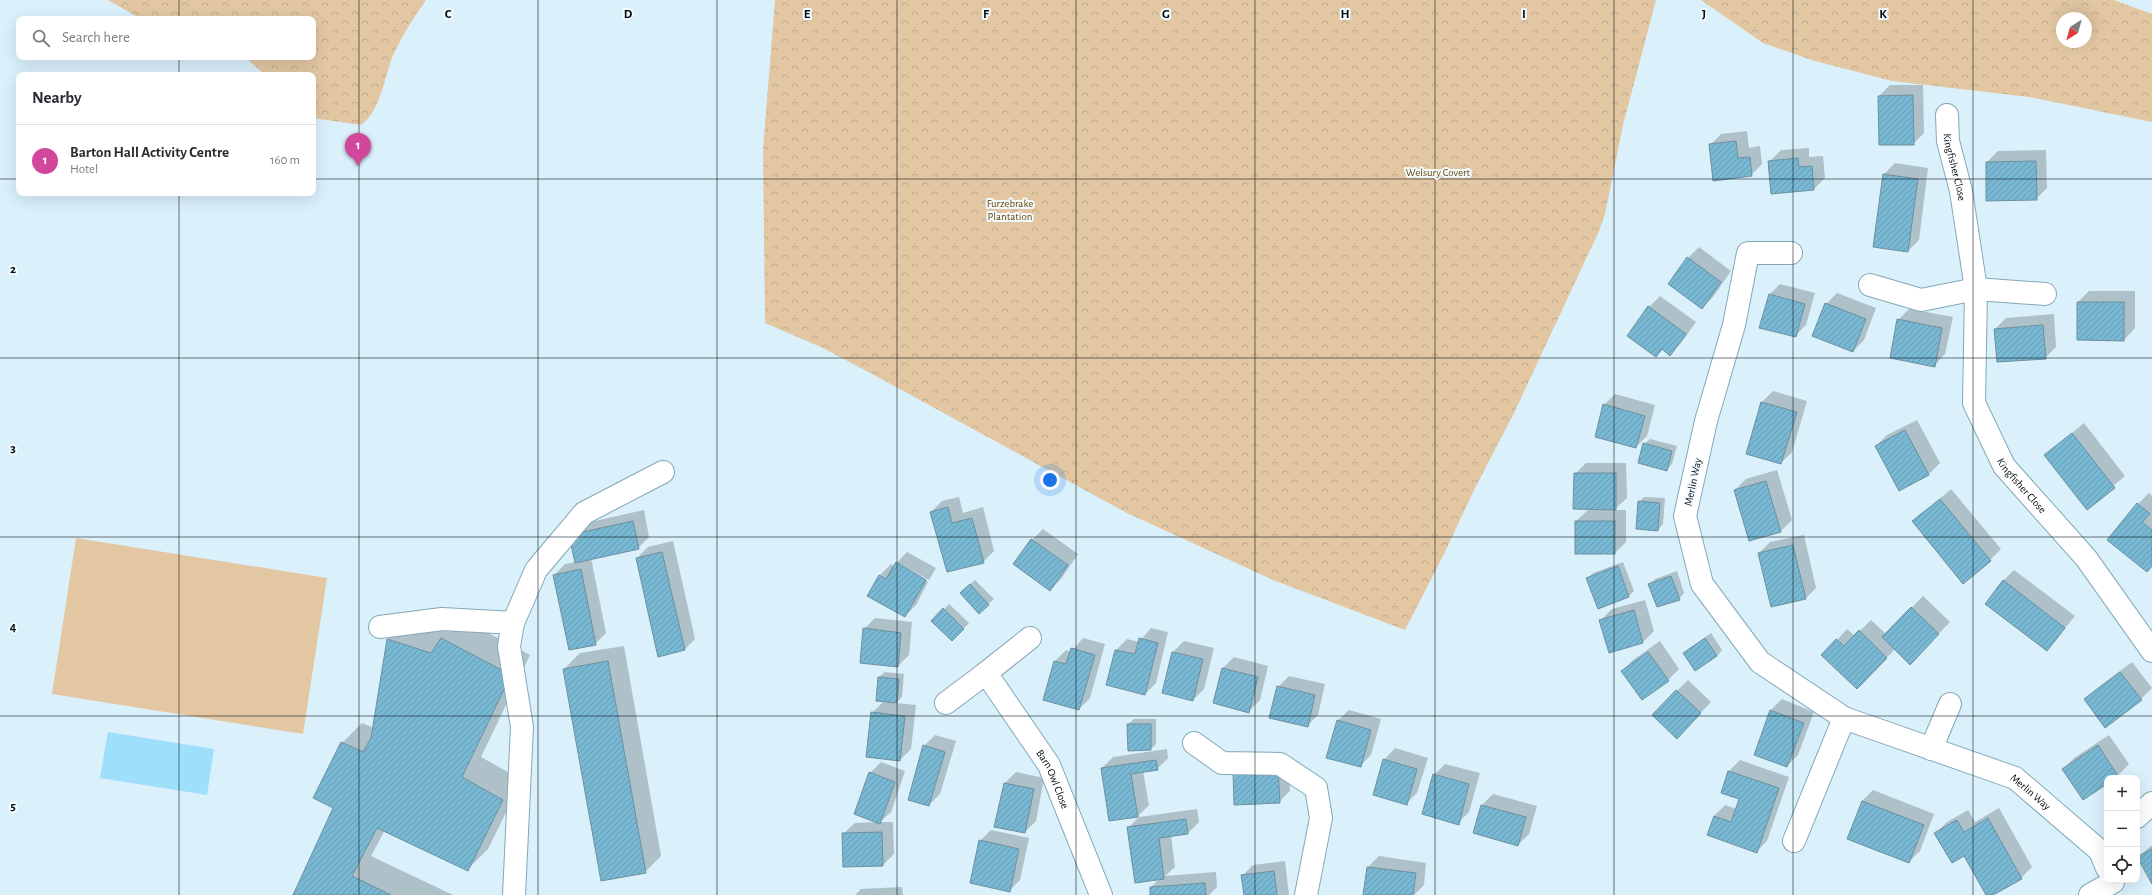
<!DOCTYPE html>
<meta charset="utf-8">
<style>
:root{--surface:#fff;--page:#f2f2f3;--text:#2b2b33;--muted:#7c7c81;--line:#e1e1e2;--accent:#6f5226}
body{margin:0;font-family:"Alegreya Sans",sans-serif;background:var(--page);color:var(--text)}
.controls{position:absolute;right:12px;bottom:12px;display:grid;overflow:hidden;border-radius:8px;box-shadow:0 4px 16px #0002}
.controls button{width:36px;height:36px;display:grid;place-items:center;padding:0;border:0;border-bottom:1px solid var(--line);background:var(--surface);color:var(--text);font:20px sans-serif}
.compass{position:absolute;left:2056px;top:12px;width:36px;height:36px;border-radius:50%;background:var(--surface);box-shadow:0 4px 16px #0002;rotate:217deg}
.you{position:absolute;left:1050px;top:480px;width:14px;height:14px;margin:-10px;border:3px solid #fff;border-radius:50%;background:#1a73e8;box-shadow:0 0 0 6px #1a73e833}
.badge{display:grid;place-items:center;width:26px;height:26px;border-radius:50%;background:var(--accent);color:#fff;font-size:13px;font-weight:700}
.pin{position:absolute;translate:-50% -33px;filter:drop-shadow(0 1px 2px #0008)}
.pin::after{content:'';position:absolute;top:21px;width:14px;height:12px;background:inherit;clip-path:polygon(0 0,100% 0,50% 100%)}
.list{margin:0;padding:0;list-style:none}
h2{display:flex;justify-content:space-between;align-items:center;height:52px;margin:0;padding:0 16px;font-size:17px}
h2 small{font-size:13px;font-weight:400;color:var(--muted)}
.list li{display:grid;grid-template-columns:26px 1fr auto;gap:12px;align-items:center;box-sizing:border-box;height:72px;padding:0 16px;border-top:1px solid var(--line)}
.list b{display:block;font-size:15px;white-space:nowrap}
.list p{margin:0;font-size:13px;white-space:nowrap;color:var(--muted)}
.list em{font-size:13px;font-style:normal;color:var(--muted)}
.icon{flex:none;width:22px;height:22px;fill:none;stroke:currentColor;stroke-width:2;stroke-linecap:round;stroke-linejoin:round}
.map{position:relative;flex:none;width:2152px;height:895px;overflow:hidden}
.search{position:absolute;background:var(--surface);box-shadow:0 4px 16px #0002;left:16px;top:16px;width:300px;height:44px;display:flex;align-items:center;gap:10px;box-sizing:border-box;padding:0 14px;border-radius:8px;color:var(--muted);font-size:15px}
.panel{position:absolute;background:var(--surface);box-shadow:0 4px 16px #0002;left:16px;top:72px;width:300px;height:124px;border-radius:8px}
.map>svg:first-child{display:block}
.forest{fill:url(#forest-crowns);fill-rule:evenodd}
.park{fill:#e2c7a2}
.water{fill:#9edffb}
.shadow{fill:#0003}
.building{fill:url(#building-hatch);stroke:#6d90a0}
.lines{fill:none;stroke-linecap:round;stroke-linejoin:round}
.minor-casing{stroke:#84a8b9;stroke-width:24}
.minor{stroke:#fff;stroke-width:22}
.grid{fill:none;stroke:#020d13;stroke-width:1;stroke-opacity:0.55}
.labels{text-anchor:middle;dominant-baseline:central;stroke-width:4;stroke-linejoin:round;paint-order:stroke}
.street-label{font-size:11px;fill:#020d13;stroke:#f3fbfe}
.park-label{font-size:11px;fill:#674506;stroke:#f3fbfe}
.grid-label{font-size:13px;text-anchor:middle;font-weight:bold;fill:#020d13;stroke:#f3fbfe;stroke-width:4;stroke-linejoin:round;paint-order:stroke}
</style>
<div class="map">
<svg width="2152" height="895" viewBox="0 0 2152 895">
<defs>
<pattern id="forest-crowns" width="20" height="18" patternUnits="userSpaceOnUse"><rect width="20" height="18" fill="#e2c7a2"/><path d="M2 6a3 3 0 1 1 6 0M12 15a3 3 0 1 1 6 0" fill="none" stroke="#c0aa8b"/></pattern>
<pattern id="building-hatch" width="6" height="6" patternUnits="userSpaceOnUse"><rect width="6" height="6" fill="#78b8d3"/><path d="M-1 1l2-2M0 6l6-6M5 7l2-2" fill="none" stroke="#669db4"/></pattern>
</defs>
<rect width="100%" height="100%" fill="#daf0fb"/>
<g class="forest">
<path d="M108 0H426C414 17 403 34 394 53 384 76 382 109 361 125L313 118V75H265L245 57H313V19H141Z"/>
<polygon points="775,0 1656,0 1623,125 1605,214 1599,231 1514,413 1474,490 1444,554 1405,630 1273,580 1127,513 874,375 823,348 765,323 763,150"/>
<path d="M1701 0H2114L2152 14V122L2029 97 1892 81 1815 61 1763 43ZM2062 18H2086V42H2062Z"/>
</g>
<polygon class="park" points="76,538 327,578 303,734 52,694"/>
<polygon class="water" points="108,732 214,749 207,795 100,778"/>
<g class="shadow">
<polygon points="1890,85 1923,85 1924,133 1913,144 1879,96"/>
<polygon points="1747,131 1749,148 1760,146 1762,164 1751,175 1710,145 1721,134"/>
<polygon points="1809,148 1809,157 1823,156 1825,178 1814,189 1772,193 1770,161 1781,150"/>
<polygon points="2046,150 2047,188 2036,199 1987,162 1998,151"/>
<polygon points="1895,163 1928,168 1919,240 1908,251 1884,174"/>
<polygon points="1699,247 1731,271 1713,297 1702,308 1669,284 1688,258"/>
<polygon points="1780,284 1815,293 1806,325 1795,336 1769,295"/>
<polygon points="2089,291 2135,291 2135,328 2124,340 2078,339 2078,302"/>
<polygon points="1837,293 1876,308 1864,340 1853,351 1826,304"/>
<polygon points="1660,296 1696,322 1681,343 1670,354 1663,349 1656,356 1628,336 1649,307"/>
<polygon points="1909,309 1953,317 1945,354 1934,366 1898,320"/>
<polygon points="2054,314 2056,347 2045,358 1995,329 2006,318"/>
<polygon points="1773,391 1807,401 1792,452 1781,463 1762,402"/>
<polygon points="1615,394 1655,405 1647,436 1636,447 1604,405"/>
<polygon points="1917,420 1940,463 1929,474 1876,446 1887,435"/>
<polygon points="2084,423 2125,476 2087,508 2046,455"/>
<polygon points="1650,439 1677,446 1672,464 1666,470 1644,444"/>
<polygon points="1586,463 1626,463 1627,498 1614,510 1626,510 1626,542 1615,553 1576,521 1589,509 1575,474"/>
<polygon points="1777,470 1792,520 1781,531 1735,490 1746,479"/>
<polygon points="1951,489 2001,549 1990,560 1914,521"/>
<polygon points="2149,493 2152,496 2152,565 2138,504"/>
<polygon points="959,497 963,513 983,507 994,551 983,562 931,512 942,501"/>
<polygon points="1644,497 1665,498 1663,524 1658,530 1639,502"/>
<polygon points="644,510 649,537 638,548 591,558 606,633 595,644 554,575 565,564 576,562 581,524"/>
<polygon points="1043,529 1078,554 1061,579 1050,590 1015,564 1032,540"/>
<polygon points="1804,535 1816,588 1805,599 1759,553 1770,542"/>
<polygon points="673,541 695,639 684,650 637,558 648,547"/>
<polygon points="907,552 936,568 929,580 898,563 898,565 928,582 916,605 905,616 869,595 880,575 891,564 894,566"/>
<polygon points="1623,562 1634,591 1629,596 1599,608 1587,579 1593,573"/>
<polygon points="2014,570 2075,616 2047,650 2003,581"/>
<polygon points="1677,571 1684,593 1679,599 1650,584 1655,579"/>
<polygon points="975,580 994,599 979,612 961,593"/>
<polygon points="1923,596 1950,622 1910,663 1895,649 1857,688 1837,640 1847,629 1855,636 1871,620 1886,634"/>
<polygon points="1645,600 1654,631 1643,642 1601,620 1612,609"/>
<polygon points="949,604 969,623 952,640 933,621"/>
<polygon points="875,618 912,622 909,655 898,666 864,629"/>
<polygon points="408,619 449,632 462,619 530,655 481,757 522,780 488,849 467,870 385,830 371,856 453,895 294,895 335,808 342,743 362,723 374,728 388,639"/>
<polygon points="1151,628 1168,632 1156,683 1145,694 1108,685 1116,650 1127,639 1139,642"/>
<polygon points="1711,633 1722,650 1717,656 1684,653"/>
<polygon points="1083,638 1105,644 1090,698 1079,709 1055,661 1066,650 1071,652"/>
<polygon points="1184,641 1214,648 1204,689 1193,700 1163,692 1173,652"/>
<polygon points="1660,641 1679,669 1668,680 1642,698 1622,671 1633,660"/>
<polygon points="624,646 661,856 645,872 564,669 580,653"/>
<polygon points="1234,657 1268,666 1260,700 1249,711 1214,703 1223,668"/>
<polygon points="2132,662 2152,688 2141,699 2085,700 2096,689"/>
<polygon points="885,672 904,674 902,697 896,703 916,705 911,749 900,760 872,713 884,701 879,677"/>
<polygon points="1289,676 1325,684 1318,715 1307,726 1278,687"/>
<polygon points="1688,680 1711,702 1687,727 1677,691"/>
<polygon points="1782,699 1814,712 1798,755 1787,766 1755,754 1771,710"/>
<polygon points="1349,710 1381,719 1371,755 1360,766 1337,721"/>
<polygon points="1134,719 1156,719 1156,744 1151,749 1128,724"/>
<polygon points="935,735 956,741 940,794 929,805 924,746"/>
<polygon points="2109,735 2129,764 2118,775 2114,778 2107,778 2107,783 2063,769 2074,758"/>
<polygon points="1395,748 1428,758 1417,793 1406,804 1384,760"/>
<polygon points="1167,749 1168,758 1157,769 1143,771 1149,805 1138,816 1110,820 1102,768 1113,757"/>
<polygon points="1288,759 1290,791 1279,802 1245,761"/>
<polygon points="1740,760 1789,777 1767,841 1756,852 1708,835 1714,816 1725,805 1736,809 1740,799 1729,771"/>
<polygon points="881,762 905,771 891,812 880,822 893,822 894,854 883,865 843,834 855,823 878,822 870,773"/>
<polygon points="1445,764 1480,773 1469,812 1458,823 1434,775"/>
<polygon points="1016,772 1044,778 1036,821 1025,832 1005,783"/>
<polygon points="1873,790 1934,814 1920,851 1909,862 1862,801"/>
<polygon points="1493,794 1537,806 1529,834 1518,845 1482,805"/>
<polygon points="1999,808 2032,867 2021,878 1991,895 1987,895 1965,855 1936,833 1947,822 1968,810 1975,822"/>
<polygon points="1197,809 1199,822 1188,833 1171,835 1175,867 1165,876 1216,872 1217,887 1209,895 1151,895 1151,887 1160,878 1128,828 1139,817"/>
<polygon points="991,830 1029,838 1020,880 1009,891 980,841"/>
<polygon points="2152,845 2152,882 2138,857"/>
<polygon points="1379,856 1426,863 1424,885 1414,895 1364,895 1368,867"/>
<polygon points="1285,861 1289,895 1245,895 1242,876 1253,865"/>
<polygon points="902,887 903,895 855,895 861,889"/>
</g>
<g class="building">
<polygon points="1913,95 1914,145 1879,145 1878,96"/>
<polygon points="1736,141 1738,158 1750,157 1752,176 1713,181 1709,144"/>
<polygon points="1798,158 1799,167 1812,166 1814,190 1771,194 1768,161"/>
<polygon points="2036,161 2037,200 1986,201 1986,162"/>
<polygon points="1883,174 1918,179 1908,252 1873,247"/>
<polygon points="1687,257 1721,282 1702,309 1668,284"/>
<polygon points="1769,294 1805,304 1796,337 1759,328"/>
<polygon points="2077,302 2124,302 2124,341 2077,340"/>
<polygon points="1825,303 1866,319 1853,352 1812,336"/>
<polygon points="1648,306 1686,334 1670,356 1662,349 1656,357 1627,336"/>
<polygon points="1897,319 1942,328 1935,367 1890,358"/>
<polygon points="2043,325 2046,359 1997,362 1994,329"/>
<polygon points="1761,402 1797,412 1781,464 1746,454"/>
<polygon points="1603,404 1645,416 1636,448 1595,437"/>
<polygon points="1905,430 1929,475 1899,491 1875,446"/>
<polygon points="2072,433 2115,488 2087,510 2044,455"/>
<polygon points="1643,443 1672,451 1667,471 1638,463"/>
<polygon points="1574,473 1616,473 1616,510 1573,509"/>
<polygon points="1766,481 1781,532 1749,541 1734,490"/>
<polygon points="1940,499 1991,561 1963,584 1912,521"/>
<polygon points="1638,501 1660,503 1658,531 1636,529"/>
<polygon points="2137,503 2150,514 2142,522 2152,530 2152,566 2147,572 2107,540"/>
<polygon points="948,507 952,523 972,518 984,563 947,572 930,512"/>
<polygon points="633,521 639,549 575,563 569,535"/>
<rect x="1575" y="521" width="40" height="33"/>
<polygon points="1031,539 1068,565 1050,591 1013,564"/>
<polygon points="1793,545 1806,599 1771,607 1758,553"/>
<polygon points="662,552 685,650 658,657 636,558"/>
<polygon points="896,562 926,580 905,617 867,596 879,575 886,579"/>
<polygon points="1618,566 1629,597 1598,609 1586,578"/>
<polygon points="581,569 596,645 569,650 553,575"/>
<polygon points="1671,576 1680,600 1657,607 1648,584"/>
<polygon points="2003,580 2065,628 2047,651 1985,604"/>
<polygon points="970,584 989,605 979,614 960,593"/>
<polygon points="1911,607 1939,634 1910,665 1882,637"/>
<polygon points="943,608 964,629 952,641 931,621"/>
<polygon points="1634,610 1643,643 1609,653 1599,620"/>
<polygon points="863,628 901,633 898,667 860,663"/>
<polygon points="1859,630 1887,658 1857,689 1821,655 1836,639 1844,646"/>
<polygon points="441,638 511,675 462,777 503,800 468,871 377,828 352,876 391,895 293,895 333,808 313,798 341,742 363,752 371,738 387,639 431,653"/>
<polygon points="1139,638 1158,643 1145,695 1106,685 1115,650 1135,654"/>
<polygon points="1705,638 1717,656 1695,671 1683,653"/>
<polygon points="1071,648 1095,655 1079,710 1043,700 1054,661 1066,664"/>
<polygon points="1172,652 1203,659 1193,701 1162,693"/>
<polygon points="1648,652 1669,681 1642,700 1621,671"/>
<polygon points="608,661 646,873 601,881 563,669"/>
<polygon points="1222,668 1258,677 1249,713 1213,703"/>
<polygon points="2120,672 2142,700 2105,728 2084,699"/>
<polygon points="878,677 899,679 897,703 876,701"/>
<polygon points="1277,686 1315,695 1308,727 1269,718"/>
<polygon points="1676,690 1701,713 1677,739 1652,715"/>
<polygon points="1770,710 1804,723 1787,767 1754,755"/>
<polygon points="871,712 905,716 900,761 866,757"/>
<polygon points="1337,720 1371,730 1361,767 1326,758"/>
<polygon points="1127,724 1151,724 1151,750 1128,751"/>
<polygon points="923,745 945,752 929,806 908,800"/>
<polygon points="2098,745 2118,776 2107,778 2107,784 2083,800 2062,769"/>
<polygon points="1383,759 1417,769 1407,805 1373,795"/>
<polygon points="1156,760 1158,770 1131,774 1138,817 1109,821 1101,768"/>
<polygon points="1278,769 1280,803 1234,805 1233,771"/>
<polygon points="1728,771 1779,788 1757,853 1707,835 1714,816 1731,822 1739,799 1721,793"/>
<polygon points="869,772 895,782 880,824 854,814"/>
<polygon points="1433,774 1469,784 1459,825 1422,814"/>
<polygon points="1004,783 1034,789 1025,833 994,827"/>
<polygon points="1862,801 1924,825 1909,863 1847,839"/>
<polygon points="1481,805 1526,817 1518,846 1473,833"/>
<polygon points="1988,818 2022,879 1993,895 1986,895 1964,856 1952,863 1934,833 1957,820 1964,832"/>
<polygon points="1186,819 1188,834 1159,838 1164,879 1135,883 1127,827"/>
<polygon points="882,832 883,866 843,867 842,833"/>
<polygon points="979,840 1019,849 1010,892 970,883"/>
<polygon points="2152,849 2152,884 2137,857"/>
<polygon points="1367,867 1416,873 1413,895 1363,895"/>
<polygon points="1274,871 1277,895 1244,895 1241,875"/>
<polygon points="1205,883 1206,895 1150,895 1150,887"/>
</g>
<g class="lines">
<g class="minor-casing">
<g id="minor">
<path id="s1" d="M1947 115 1948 141 1961 191 1976 289 1974 403 2004 466 2086 558 2152 651"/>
<path id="s2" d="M1791 253H1748L1734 325 1706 421 1685 516 1702 584 1760 662 1844 718 2015 778 2100 851 2107 868"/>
<polyline points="1870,285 1921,300 1976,289 2045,294"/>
<polyline points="380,627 442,619 513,623"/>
<path id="s3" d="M1030 638 986 673 1049 765 1101 895"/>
<polyline points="946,703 986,673"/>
<polyline points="1194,743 1222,763 1280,764 1316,788 1321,818 1306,895"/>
<polyline points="1931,749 1950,704"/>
<polyline points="2137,817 2152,803"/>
<polyline points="1794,841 1844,718"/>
<polyline points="514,895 522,727 509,646 513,623 536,570 584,513 663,472"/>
<polyline points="2090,895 2113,882"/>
</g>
</g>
<use href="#minor" class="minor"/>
</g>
<path class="grid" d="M179 0V19M359 0V895M538 0V895M717 0V895M897 0V895M1076 0V895M1255 0V895M1435 0V895M1614 0V895M1793 0V895M1973 0V895M179 57V75M0 179H19M313 179H2152M179 193V895M0 358H2152M0 537H2152M0 716H2152"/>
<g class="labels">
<g class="street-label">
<text stroke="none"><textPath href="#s1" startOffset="53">Kingfisher Close</textPath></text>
<text transform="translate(1693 482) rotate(-78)">Merlin Way</text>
<text stroke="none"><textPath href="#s1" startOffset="387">Kingfisher Close</textPath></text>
<text stroke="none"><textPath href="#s3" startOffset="182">Barn Owl Close</textPath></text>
<text stroke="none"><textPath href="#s2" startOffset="784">Merlin Way</textPath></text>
</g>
<g class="park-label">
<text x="1438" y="172">Welsury Covert</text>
<text x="1010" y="203">Furzebrake<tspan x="1010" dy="13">Plantation</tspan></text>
</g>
</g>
<g class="grid-label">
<text x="448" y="18">C</text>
<text x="628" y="18">D</text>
<text x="807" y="18">E</text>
<text x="986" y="18">F</text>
<text x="1166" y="18">G</text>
<text x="1345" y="18">H</text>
<text x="1524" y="18">I</text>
<text x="1704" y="18">J</text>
<text x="1883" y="18">K</text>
<text x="13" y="273">2</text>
<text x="13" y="452">3</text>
<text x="13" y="631">4</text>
<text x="13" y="810">5</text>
</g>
</svg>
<div class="controls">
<button>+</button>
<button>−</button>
<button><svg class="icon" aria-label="locate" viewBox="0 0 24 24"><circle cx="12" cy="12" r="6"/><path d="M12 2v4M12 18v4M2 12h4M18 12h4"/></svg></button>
</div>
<svg class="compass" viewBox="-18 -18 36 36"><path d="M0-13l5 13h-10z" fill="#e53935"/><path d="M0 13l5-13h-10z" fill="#7c7c81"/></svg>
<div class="you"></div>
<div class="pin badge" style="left:358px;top:166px;background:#d1479c">1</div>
<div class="search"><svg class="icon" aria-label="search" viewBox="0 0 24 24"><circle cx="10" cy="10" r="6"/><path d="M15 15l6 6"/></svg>Search here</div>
<section class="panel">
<h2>Nearby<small></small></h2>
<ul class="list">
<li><span class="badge" style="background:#d1479c">1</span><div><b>Barton Hall Activity Centre</b><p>Hotel</p></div><em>160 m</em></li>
</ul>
</section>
</div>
